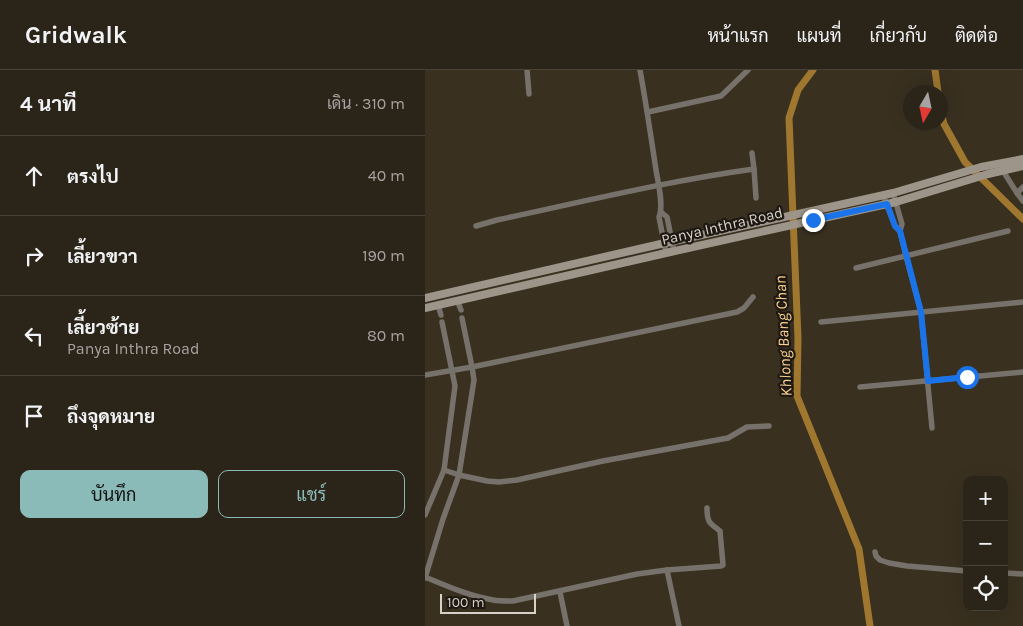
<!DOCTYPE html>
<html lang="th">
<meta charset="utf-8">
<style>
:root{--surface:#2b2418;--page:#332c21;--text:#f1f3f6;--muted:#a6a4a2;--line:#474137;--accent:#8bbbb9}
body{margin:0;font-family:Karla,Sarabun,sans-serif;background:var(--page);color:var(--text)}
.controls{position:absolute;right:15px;bottom:15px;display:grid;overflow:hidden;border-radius:10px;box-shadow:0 5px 20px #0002}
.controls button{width:45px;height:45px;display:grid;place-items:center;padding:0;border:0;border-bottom:1px solid var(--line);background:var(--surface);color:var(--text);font:25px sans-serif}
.compass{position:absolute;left:478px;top:15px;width:45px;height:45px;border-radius:50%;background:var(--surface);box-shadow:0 5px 20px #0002;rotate:189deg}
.scale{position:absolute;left:15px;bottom:12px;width:96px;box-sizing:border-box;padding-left:5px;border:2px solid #d8d1c8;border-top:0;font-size:14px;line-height:18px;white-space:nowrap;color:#d8d1c8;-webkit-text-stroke:4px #1d1812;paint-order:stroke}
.stop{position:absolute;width:15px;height:15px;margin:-11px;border:4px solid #1a73e8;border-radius:50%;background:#fff}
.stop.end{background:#1a73e8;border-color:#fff;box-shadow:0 1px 5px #0008}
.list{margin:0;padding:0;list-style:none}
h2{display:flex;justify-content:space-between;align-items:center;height:65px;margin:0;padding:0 20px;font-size:21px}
h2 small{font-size:16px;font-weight:400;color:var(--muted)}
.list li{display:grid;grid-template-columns:32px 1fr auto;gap:15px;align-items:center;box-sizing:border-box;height:80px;padding:0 20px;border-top:1px solid var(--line)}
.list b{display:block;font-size:19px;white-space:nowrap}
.list p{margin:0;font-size:16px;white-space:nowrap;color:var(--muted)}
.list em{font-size:16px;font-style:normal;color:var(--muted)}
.actions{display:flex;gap:10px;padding:15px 20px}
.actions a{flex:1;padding:11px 0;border:1px solid var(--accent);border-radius:10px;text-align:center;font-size:18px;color:var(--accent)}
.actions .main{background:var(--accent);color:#111}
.icon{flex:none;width:28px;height:28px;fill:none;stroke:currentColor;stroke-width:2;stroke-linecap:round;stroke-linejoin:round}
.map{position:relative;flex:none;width:598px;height:556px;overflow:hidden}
header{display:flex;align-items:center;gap:30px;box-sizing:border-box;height:70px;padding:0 25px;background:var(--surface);border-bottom:1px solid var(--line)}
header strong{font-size:24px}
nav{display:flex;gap:28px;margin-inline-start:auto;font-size:18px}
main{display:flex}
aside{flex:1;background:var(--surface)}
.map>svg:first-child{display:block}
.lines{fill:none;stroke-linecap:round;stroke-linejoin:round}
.canal{stroke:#a0772f;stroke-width:7}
.minor{stroke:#76716a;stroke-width:5.5}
.secondary{stroke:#9d9589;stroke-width:8}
.route{stroke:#1a73e8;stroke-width:6}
.labels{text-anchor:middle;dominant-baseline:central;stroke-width:4.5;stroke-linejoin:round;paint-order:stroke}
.street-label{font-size:15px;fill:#d8d1c8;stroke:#1d1812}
.water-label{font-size:16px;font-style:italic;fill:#f8cf8e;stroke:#1d1812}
</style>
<header>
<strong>Gridwalk</strong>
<nav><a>หน้าแรก</a><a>แผนที่</a><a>เกี่ยวกับ</a><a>ติดต่อ</a></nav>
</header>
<main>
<aside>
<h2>4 นาที<small>เดิน · 310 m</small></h2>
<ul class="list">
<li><svg class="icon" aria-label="ahead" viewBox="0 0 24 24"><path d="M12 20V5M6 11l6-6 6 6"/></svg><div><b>ตรงไป</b></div><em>40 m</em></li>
<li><svg class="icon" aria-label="right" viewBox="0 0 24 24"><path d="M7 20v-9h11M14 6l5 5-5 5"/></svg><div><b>เลี้ยวขวา</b></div><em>190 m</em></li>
<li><svg class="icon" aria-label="left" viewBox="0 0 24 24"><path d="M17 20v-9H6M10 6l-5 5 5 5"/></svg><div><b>เลี้ยวซ้าย</b><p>Panya Inthra Road</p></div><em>80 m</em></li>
<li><svg class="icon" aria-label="arrive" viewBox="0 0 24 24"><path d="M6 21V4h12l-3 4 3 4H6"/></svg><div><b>ถึงจุดหมาย</b></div></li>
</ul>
<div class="actions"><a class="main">บันทึก</a><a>แชร์</a></div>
</aside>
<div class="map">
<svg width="598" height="556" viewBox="0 0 598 556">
<rect width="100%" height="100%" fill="#393020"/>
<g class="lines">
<g class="canal">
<polyline points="388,0 373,20 364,48 373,268 372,326 434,479 445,556"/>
<polyline points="510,0 513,22"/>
<polyline points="516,42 519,54 540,92 598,149"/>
</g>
<g class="minor">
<polyline points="102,0 104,24"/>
<path d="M215 0C221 33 226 67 231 100 233 112 239 136 234 147L241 183"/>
<polyline points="223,42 296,26 323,0"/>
<polyline points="327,83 329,99"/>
<polyline points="578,101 592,123 598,131"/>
<polyline points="468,123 477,154 475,161 481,186 496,242 507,358"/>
<polyline points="592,123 598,117"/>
<polyline points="458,125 470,156 475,161"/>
<polyline points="236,142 242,147 249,181"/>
<path d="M51 156 72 150C157 132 242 111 329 99L331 128"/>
<polyline points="431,198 583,161"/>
<polyline points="32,230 36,240"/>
<polyline points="13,235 16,245"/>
<polyline points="396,252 598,232"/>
<polyline points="0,305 47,297 312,242 319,238 328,227"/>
<polyline points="435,317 598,302"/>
<polyline points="19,400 34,405 62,411 74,412 92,410 178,391 303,368 322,357 344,356"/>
<polyline points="0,445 19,400 30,316 17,252"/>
<polyline points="450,482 451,486 455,490 464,493 482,496 542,501"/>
<path d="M242 500 296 496 298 495 295 461C284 453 282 452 282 438"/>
<polyline points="579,503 598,504"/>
<path d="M0 507C22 516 44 526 68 530 74 531 81 531 88 531L212 504 242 500 254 556"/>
<polyline points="0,508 18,449 34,405 49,310 47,297 37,248"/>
<polyline points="135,522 142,556"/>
</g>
<g class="secondary">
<polyline points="0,228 240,173 405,137 468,123 556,97 598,89"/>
<polyline points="0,238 241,183 471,132 563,104 598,96"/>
</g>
</g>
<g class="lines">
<polyline class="route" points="388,150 462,134 470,156 475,161 496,242 503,311 542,307"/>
</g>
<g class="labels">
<g class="street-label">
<text transform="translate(297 156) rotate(-13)">Panya Inthra Road</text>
</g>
<g class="water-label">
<text transform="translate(358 266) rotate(-93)">Khlong Bang Chan</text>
</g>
</g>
</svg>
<div class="controls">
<button>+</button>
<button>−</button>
<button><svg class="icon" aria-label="locate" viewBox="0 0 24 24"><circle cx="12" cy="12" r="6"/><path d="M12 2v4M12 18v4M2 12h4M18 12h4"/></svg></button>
</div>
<svg class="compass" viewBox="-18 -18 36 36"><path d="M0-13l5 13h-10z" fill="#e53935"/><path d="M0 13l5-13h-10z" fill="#a6a4a2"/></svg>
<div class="scale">100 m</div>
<div class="stop" style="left:542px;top:307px"></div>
<div class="stop end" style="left:388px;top:150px"></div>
</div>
</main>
